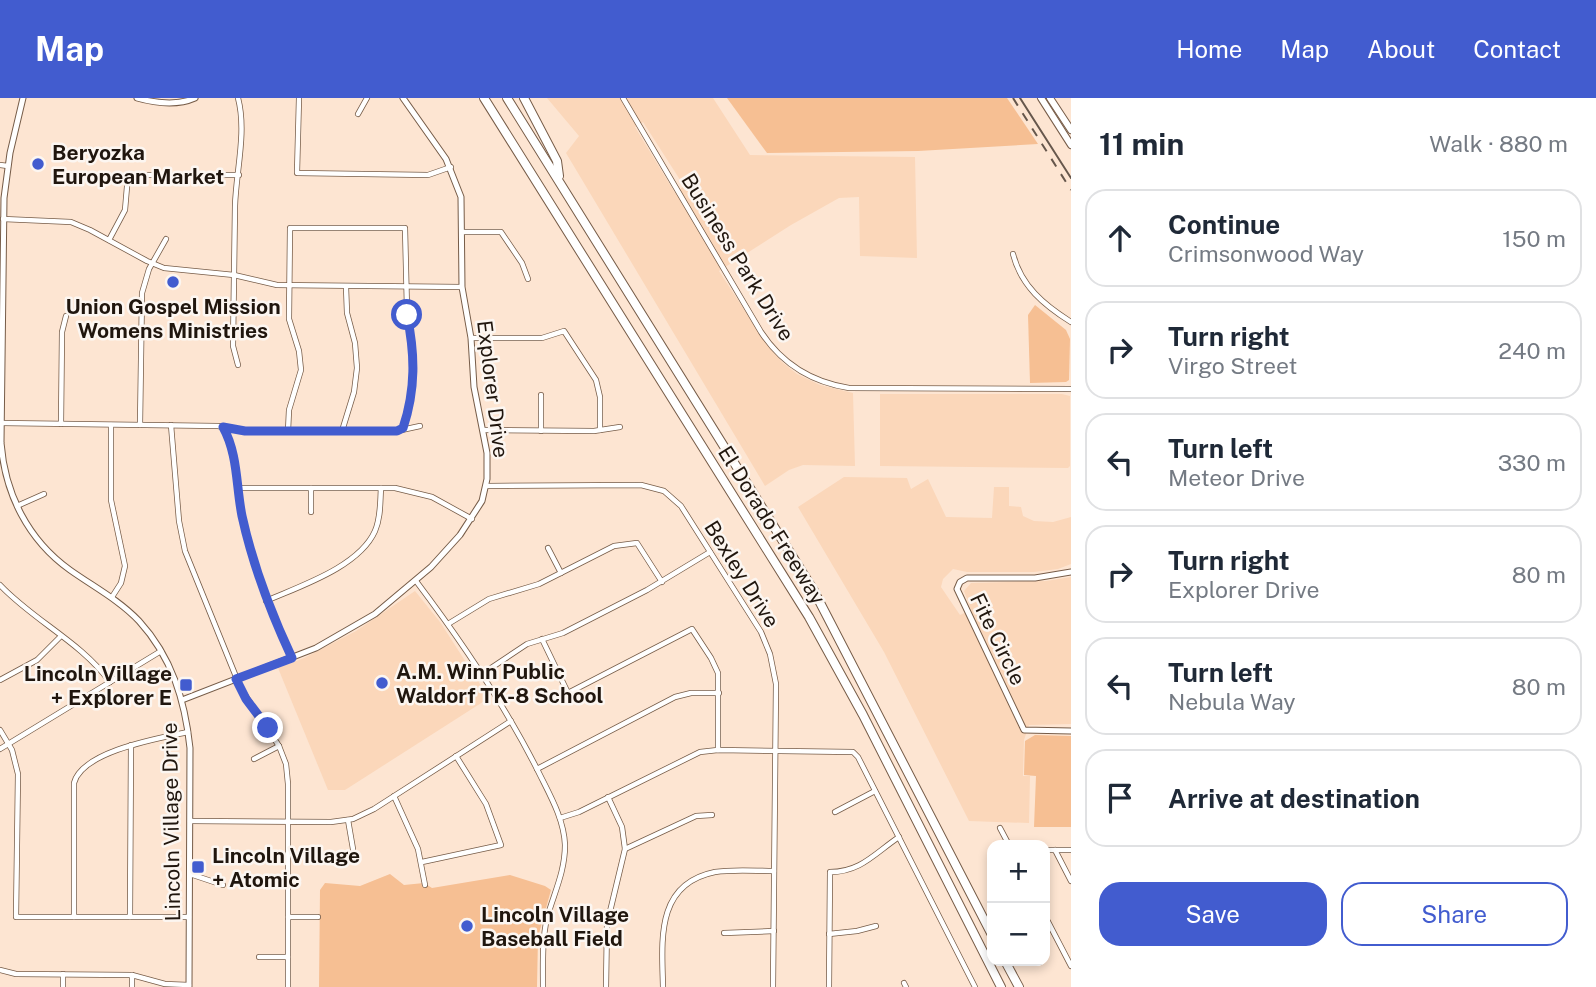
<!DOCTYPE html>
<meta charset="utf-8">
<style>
:root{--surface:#fff;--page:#f6f6f7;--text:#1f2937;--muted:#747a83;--line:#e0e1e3;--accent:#425ccf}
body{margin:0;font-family:"Public Sans",sans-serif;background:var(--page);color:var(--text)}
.controls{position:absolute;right:21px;bottom:21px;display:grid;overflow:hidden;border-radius:14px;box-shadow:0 4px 10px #0003}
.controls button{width:63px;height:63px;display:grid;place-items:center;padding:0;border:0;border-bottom:2px solid var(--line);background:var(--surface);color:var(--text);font:35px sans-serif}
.stop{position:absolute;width:21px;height:21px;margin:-16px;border:5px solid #425ccf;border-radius:50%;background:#fff}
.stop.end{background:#425ccf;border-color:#fff;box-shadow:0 2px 7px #0008}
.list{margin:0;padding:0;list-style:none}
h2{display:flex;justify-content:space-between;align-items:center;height:91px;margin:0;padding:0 28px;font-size:30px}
h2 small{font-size:23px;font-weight:400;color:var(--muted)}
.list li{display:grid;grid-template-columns:46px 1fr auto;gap:21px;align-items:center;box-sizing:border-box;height:98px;margin:0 14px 14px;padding:0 14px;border:2px solid var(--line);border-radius:21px}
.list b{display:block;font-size:26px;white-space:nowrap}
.list p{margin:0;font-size:23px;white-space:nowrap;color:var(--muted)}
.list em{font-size:23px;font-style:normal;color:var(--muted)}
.actions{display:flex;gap:14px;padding:21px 28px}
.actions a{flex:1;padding:16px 0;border:2px solid var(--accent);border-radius:21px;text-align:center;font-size:24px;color:var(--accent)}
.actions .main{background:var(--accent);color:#fff}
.icon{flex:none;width:38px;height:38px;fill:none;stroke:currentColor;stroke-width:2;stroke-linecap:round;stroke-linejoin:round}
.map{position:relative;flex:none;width:1071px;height:889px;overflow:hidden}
header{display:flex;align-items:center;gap:42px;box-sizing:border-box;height:98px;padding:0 35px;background:var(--accent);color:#fff}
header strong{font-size:33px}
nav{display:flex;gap:38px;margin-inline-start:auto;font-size:24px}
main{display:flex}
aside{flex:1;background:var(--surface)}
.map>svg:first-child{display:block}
.built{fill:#fbd7ba;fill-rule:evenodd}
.green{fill:#f6bf93}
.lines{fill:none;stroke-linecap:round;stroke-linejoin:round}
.minor-casing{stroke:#765c48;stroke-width:6}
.tertiary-casing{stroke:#765c48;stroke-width:7}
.secondary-casing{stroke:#765c48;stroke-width:8}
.motorway-casing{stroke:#765c48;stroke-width:10}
.minor{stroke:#fff;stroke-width:4.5}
.tertiary{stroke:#fff;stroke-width:5}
.secondary{stroke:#fff;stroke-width:6}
.motorway{stroke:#fff;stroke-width:8}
.tram{stroke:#66574c;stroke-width:2}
.rail{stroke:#66574c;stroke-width:2;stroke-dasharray:9 9;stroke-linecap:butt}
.route{stroke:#425ccf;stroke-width:9}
.poi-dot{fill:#425ccf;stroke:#fcf6f1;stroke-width:2.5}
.labels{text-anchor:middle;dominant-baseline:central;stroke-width:5;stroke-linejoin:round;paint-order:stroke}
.poi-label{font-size:21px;font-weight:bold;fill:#20160e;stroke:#fcf6f1;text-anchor:start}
.street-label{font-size:21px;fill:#20160e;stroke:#fcf6f1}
</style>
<header>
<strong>Map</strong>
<nav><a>Home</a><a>Map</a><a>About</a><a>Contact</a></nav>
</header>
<main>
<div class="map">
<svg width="1071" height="889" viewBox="0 0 1071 889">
<rect width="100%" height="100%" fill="#fde5d2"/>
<g class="built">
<path d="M547 0H713L750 57 915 59 917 160 860 158 859 99 839 100 791 127 719 173 768 248 782 264 797 276 820 287 853 295 855 368 803 367 789 372 765 388 566 55 579 38ZM643 24 684 88 675 95 635 29Z"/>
<polygon points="880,296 1062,296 1070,298 1070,368 1068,370 880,368"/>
<polygon points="844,379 907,380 911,391 928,381 946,419 992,420 994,389 1009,389 1009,408 1021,409 1023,418 1034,423 1053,424 1071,419 1071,466 1058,471 1034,474 967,474 953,471 943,481 941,489 960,517 971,512 964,493 971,485 1046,483 1071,479 1071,626 1029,627 1024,642 1023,678 1030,678 1029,725 969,723 884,554 798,409"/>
<polygon points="415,493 440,524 489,600 345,692 328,692 278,570 304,560 356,533"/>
</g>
<g class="green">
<polygon points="727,0 1007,0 1038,46 918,53 767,55"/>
<polygon points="1035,207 1066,232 1070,241 1069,282 1066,284 1030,285 1028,217"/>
<polygon points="1035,637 1071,638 1071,729 1034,729 1036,678 1024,677 1025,643"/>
<polygon points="390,776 404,787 424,785 432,790 510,777 545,788 551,792 538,839 537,889 319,889 320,792 325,785 360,788"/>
</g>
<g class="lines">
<g class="minor-casing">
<g id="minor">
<path d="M238 0C247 34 236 73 235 108 234 154 234 201 233 248L238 267"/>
<polyline points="299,0 297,75 428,77 451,69"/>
<path d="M623 0 761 234C782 266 811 284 849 290L1071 291"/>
<polyline points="358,16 367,0"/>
<polyline points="0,67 8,68"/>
<polyline points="3,121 71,124 90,132 147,163 164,170 234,177 277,187 462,189"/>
<polyline points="462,134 501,134 522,165 528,181"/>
<polyline points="109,142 125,112 128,77 239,77"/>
<path d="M1013 156C1021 188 1044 207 1071 224"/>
<polyline points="471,240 542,240 564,233 596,282 600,299 600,332"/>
<polyline points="1,325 218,328 245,333 397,333 420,328"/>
<polyline points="61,326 62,234 66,218"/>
<polyline points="111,327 111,402 125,468 121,485 112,499"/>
<polyline points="140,327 142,195 149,171 166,141"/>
<polyline points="171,327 179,423 185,453 241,591 279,648 286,666 288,686 288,889"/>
<path d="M224 330C238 357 236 389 242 418 253 469 270 514 292 560"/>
<polyline points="484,332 594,333 620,329"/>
<polyline points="288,333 289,312 301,272 299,253 289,221 290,130 405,130 407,211 414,268 412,293 403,330"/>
<polyline points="342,333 354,294 357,270 355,245 347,215 346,189"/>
<polyline points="541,333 541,297"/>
<polyline points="487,388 641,387 664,393 681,408 761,534 770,556 776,586 773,889"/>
<polyline points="238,390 395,390 432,399 472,421"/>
<polyline points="311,390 311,414"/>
<polyline points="17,408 44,396"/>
<polyline points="548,450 561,475"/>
<path d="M416 483C462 544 506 608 540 677 551 699 564 722 565 747 565 774 554 795 547 820 542 842 543 866 543 889"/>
<path d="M0 487C34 523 81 544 110 584"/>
<path d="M266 503C300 488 359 469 375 433 381 419 380 404 381 390"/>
<polyline points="448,526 489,501 539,486 614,448 637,445 662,484"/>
<polyline points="542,541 568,595 692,531 711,560 718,575 718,652"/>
<polyline points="482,576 527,546 563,535 647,492 710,454"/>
<polyline points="0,582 37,562 61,538"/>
<polyline points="0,632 12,652 18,676 16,819 189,819"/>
<polyline points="0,651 161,553"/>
<polyline points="254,661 279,648"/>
<polyline points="537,671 675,599 691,595 719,595"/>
<polyline points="394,698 418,751 425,787"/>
<polyline points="835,714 875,693"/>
<polyline points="560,720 579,714 700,654 718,652 853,654 858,659 975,889"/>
<polyline points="348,722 353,751"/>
<polyline points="190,723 331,724 353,721 374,711 511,623"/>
<polyline points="1000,730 1009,747"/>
<polyline points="625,751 696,718 712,717"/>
<polyline points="1045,752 1071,752"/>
<polyline points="1055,752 1071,783"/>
<polyline points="422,764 501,747 486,706 456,658"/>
<polyline points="190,776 223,787"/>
<polyline points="1045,818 1071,868"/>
<path d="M74 819V685C82 653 160 640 188 634"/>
<polyline points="130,819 131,647"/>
<polyline points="288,819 318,819"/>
<polyline points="724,835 774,833"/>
<polyline points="829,836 857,833 876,828"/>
<polyline points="259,859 288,859"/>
<polyline points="0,872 16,876 132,877 165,886 189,887"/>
<polyline points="904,885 906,889"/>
<polyline points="63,889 63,876"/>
<polyline points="132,889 132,877"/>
<polyline points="606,889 607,826 625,751 622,729 608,699"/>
<path d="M663 889C662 843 655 786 715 774 734 771 755 773 774 773"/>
<path d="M829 889 830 774C861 774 875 755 899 739"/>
</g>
</g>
<g class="tertiary-casing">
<g id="tertiary">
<path d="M23 0 10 55 4 100 1 345C5 396 28 442 70 472 94 489 119 502 139 523 172 559 185 603 190 650L189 889"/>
<path d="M137 0C155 5 177 8 195 0"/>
<polyline points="1071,474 1035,480 967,480 960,484 957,491 1024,632 1071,633"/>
<polyline points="182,602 316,550 375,516 431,469 460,437 482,403 487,381 487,355 474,289 471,240 462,189 461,99 446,61 403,0"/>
</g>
</g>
<g class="secondary-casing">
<g id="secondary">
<polyline points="1041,0 1071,47"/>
<polyline points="1050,0 1071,32"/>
</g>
</g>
<g class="motorway-casing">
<g id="motorway">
<polyline points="484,0 809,519 863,617 1001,889"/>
<polyline points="507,0 814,493 992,837"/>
<polyline points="524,0 557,63 559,78"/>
<polyline points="1005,863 1019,889"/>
</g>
</g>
<use href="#minor" class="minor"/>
<use href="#tertiary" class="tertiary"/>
<use href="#secondary" class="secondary"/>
<use href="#motorway" class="motorway"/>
<polyline class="tram" points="1020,0 1071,80"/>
<polyline class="rail" points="1013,0 1071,92"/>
</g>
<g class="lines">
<path class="route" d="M268 630 246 601 236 581 292 560C270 513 253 468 242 418 236 388 238 356 223 329L245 333H397L403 330C416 291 415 256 407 217"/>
</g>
<g class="poi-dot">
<circle cx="38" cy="66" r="7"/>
<circle cx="173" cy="184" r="7"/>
<circle cx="382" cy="585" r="7"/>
<rect x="179" y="580" width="14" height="14" rx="3.5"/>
<rect x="191" y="762" width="14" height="14" rx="3.5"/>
<circle cx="467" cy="828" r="7"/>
</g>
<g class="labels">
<g class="poi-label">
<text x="52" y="54">Beryozka<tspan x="52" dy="24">European Market</tspan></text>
<text x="173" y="208" text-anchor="middle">Union Gospel Mission<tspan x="173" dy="24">Womens Ministries</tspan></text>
<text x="396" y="573">A.M. Winn Public<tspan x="396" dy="24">Waldorf TK-8 School</tspan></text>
<text x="172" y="575" text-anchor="end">Lincoln Village<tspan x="172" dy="24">+ Explorer E</tspan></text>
<text x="212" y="757">Lincoln Village<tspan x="212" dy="24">+ Atomic</tspan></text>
<text x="481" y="816">Lincoln Village<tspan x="481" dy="24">Baseball Field</tspan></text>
</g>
<g class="street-label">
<text transform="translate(738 159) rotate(58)">Business Park Drive</text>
<text transform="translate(493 291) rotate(83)">Explorer Drive</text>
<text transform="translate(772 427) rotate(58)">El Dorado Freeway</text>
<text transform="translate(742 476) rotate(58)">Bexley Drive</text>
<text transform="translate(998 541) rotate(64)">Fite Circle</text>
<text transform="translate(171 724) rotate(-91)">Lincoln Village Drive</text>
</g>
</g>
</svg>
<div class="controls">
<button>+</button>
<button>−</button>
</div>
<div class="stop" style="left:407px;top:217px"></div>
<div class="stop end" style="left:268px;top:630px"></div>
</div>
<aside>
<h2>11 min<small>Walk · 880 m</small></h2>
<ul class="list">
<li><svg class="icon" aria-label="ahead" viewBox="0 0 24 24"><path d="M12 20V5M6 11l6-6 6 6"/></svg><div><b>Continue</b><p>Crimsonwood Way</p></div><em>150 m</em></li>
<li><svg class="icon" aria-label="right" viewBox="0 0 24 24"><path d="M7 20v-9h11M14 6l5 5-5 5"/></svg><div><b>Turn right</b><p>Virgo Street</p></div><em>240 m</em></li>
<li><svg class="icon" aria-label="left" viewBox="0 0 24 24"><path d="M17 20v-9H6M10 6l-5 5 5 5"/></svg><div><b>Turn left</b><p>Meteor Drive</p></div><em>330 m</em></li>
<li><svg class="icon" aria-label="right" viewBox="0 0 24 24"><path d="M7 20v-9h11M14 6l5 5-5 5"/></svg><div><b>Turn right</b><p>Explorer Drive</p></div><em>80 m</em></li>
<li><svg class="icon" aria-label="left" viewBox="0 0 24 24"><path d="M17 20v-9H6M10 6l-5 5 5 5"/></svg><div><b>Turn left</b><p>Nebula Way</p></div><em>80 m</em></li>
<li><svg class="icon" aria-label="arrive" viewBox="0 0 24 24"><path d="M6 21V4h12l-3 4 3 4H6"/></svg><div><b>Arrive at destination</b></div></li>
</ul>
<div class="actions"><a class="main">Save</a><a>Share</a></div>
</aside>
</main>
